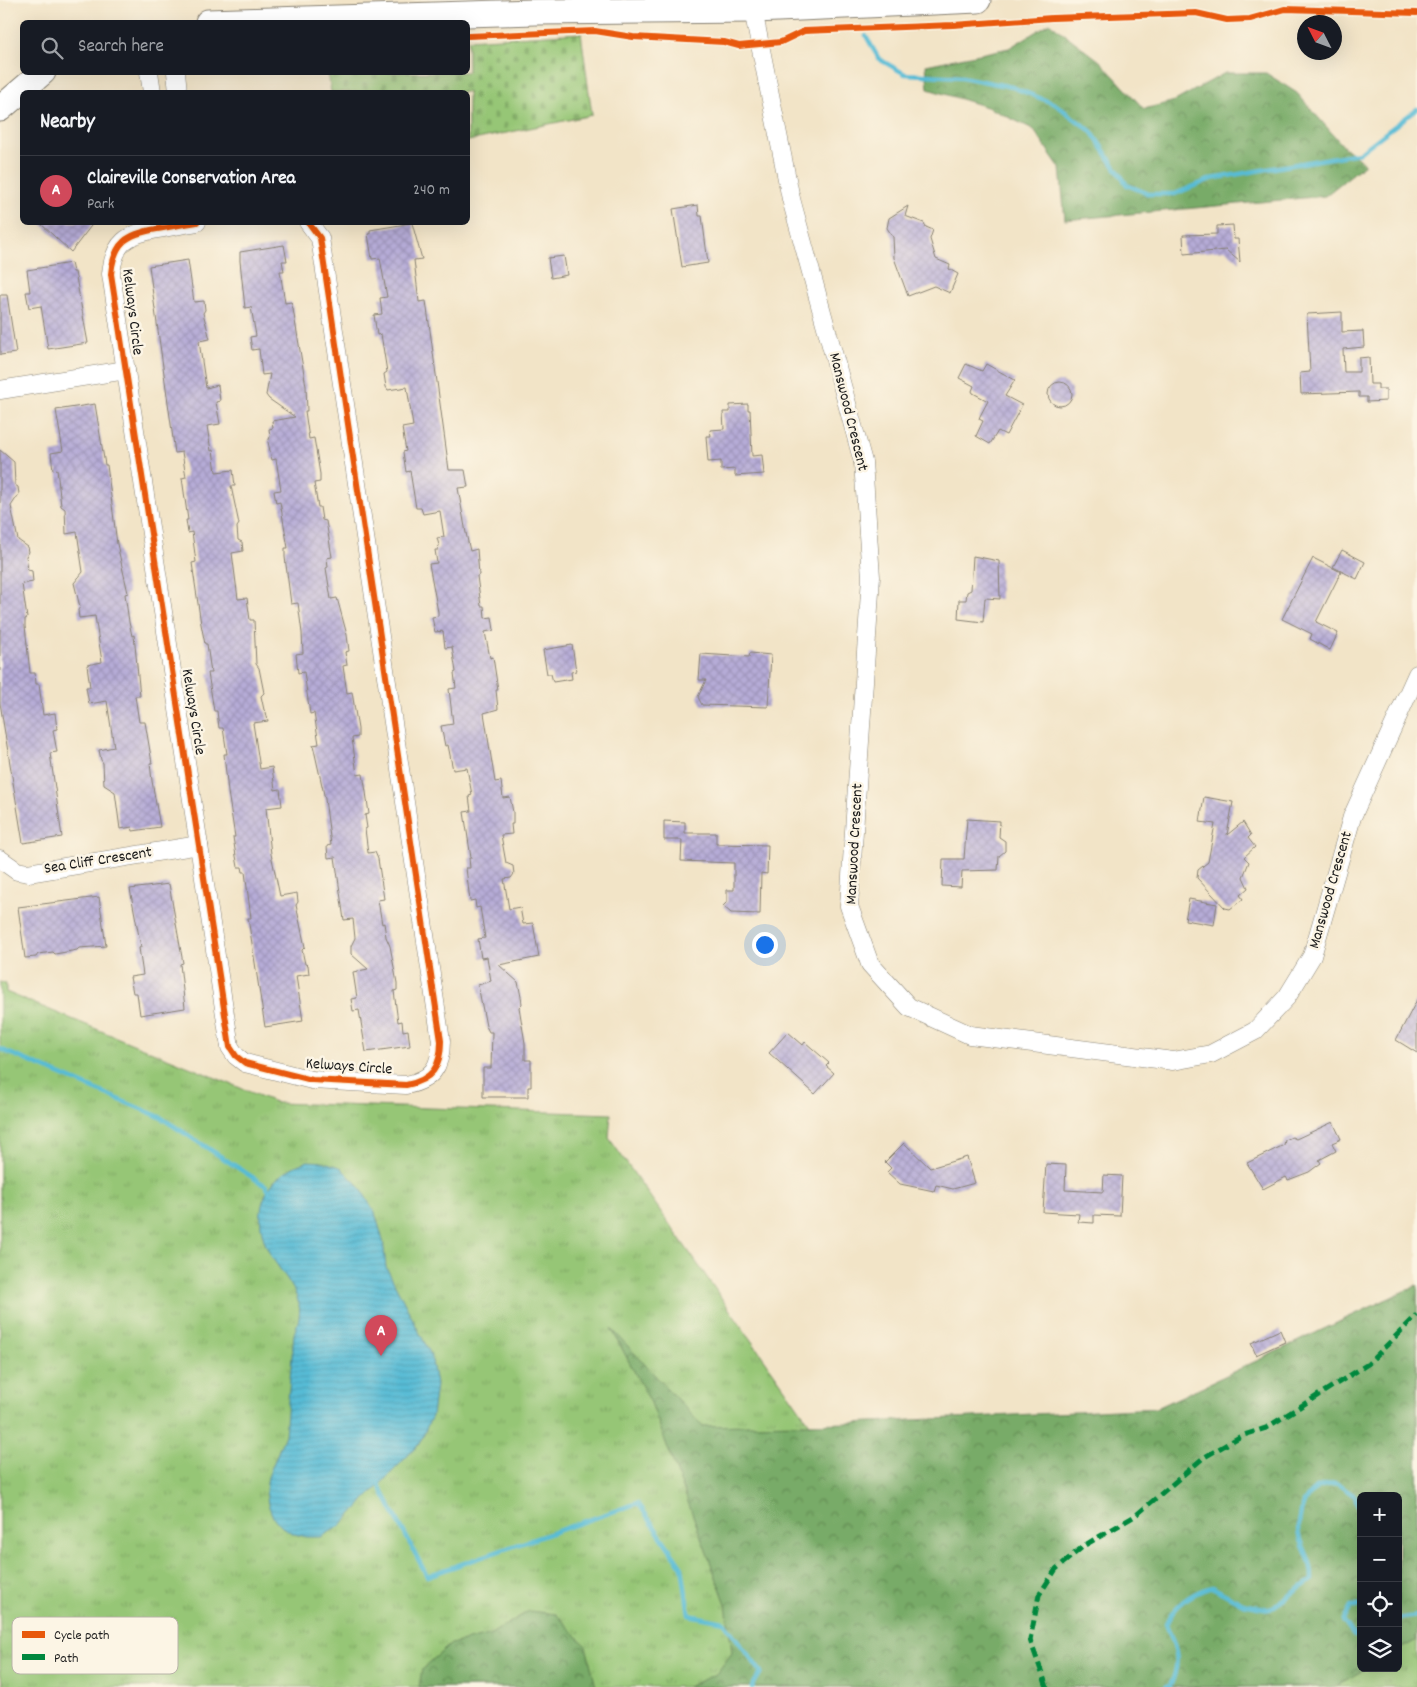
<!DOCTYPE html>
<meta charset="utf-8">
<style>
:root{--surface:#171b24;--page:#242831;--text:#f1f3f6;--muted:#9ea1a6;--line:#363941;--accent:#d1495b}
body{margin:0;font-family:Dekko,sans-serif;background:var(--page);color:var(--text)}
.controls{position:absolute;right:15px;bottom:15px;display:grid;overflow:hidden;border-radius:8px;box-shadow:0 5px 20px #0002}
.controls button{width:45px;height:45px;display:grid;place-items:center;padding:0;border:0;border-bottom:1px solid var(--line);background:var(--surface);color:var(--text);font:25px sans-serif}
.compass{position:absolute;left:1297px;top:15px;width:45px;height:45px;border-radius:50%;background:var(--surface);box-shadow:0 5px 20px #0002;rotate:312deg}
.you{position:absolute;left:764px;top:944px;width:18px;height:18px;margin:-12px;border:4px solid #fff;border-radius:50%;background:#1a73e8;box-shadow:0 0 0 8px #1a73e833}
.badge{display:grid;place-items:center;width:32px;height:32px;border-radius:50%;background:var(--accent);color:#fff;font-size:16px;font-weight:700}
.pin{position:absolute;translate:-50% -41px;filter:drop-shadow(0 1px 2px #0008)}
.pin::after{content:'';position:absolute;top:26px;width:18px;height:15px;background:inherit;clip-path:polygon(0 0,100% 0,50% 100%)}
.list{margin:0;padding:0;list-style:none}
h2{display:flex;justify-content:space-between;align-items:center;height:65px;margin:0;padding:0 20px;font-size:21px}
h2 small{font-size:16px;font-weight:400;color:var(--muted)}
.list li{display:grid;grid-template-columns:32px 1fr auto;gap:15px;align-items:center;box-sizing:border-box;height:70px;padding:0 20px;border-top:1px solid var(--line)}
.list b{display:block;font-size:19px;white-space:nowrap}
.list p{margin:0;font-size:16px;white-space:nowrap;color:var(--muted)}
.list em{font-size:16px;font-style:normal;color:var(--muted)}
.icon{flex:none;width:28px;height:28px;fill:none;stroke:currentColor;stroke-width:2;stroke-linecap:round;stroke-linejoin:round}
.map{position:relative;flex:none;width:1417px;height:1687px;overflow:hidden}
.search{position:absolute;background:var(--surface);box-shadow:0 5px 20px #0002;left:20px;top:20px;width:450px;height:55px;display:flex;align-items:center;gap:12px;box-sizing:border-box;padding:0 18px;border-radius:8px;color:var(--muted);font-size:19px}
.panel{position:absolute;background:var(--surface);box-shadow:0 5px 20px #0002;left:20px;top:90px;width:450px;height:135px;border-radius:8px}
.map>svg:first-child{display:block}
.grass{fill:url(#grass-tufts);stroke:#597149;fill-rule:evenodd}
.forest{fill:url(#forest-crowns);stroke:#4a6442}
.cemetery{fill:url(#cemetery-stones);stroke:#597149}
.water{fill:url(#water-rules);stroke:#3a6c78}
.lines{fill:none;stroke-linecap:round;stroke-linejoin:round}
.stream{stroke:#57bbd5;stroke-width:4.5}
.building{fill:url(#building-cross-hatch)}
.street-casing{stroke:#878072;stroke-width:19}
.secondary-casing{stroke:#878072;stroke-width:27}
.street{stroke:#fff;stroke-width:18}
.secondary{stroke:#fff;stroke-width:25}
.quiet{stroke:#00873e;stroke-width:5;stroke-dasharray:10 5;stroke-linecap:butt}
.cycleway-casing{stroke:#fcf5e5;stroke-width:9}
.cycleway{stroke:#e8590c;stroke-width:6}
.labels{text-anchor:middle;dominant-baseline:central;stroke-width:5;stroke-linejoin:round;paint-order:stroke}
.street-label{font-size:16px;fill:#1c1c1c;stroke:#fcf5e5}
.key{fill:#fcf5e5;stroke:#b9b4a9;stroke-width:1}
.key-label{font-size:14px;fill:#1c1c1c}
</style>
<div class="map">
<svg width="1417" height="1687" viewBox="0 0 1417 1687">
<defs>
<pattern id="grass-tufts" width="24" height="20" patternUnits="userSpaceOnUse" patternTransform="scale(1.25)"><rect width="24" height="20" fill="#96c676"/><path d="M3 7l-1-3M5 7V3M7 7l1-3M15 17l-1-3M17 17v-4M19 17l1-3" fill="none" stroke="#81aa66"/></pattern>
<pattern id="forest-crowns" width="20" height="18" patternUnits="userSpaceOnUse" patternTransform="scale(1.25)"><rect width="20" height="18" fill="#78ab67"/><path d="M2 6a3 3 0 1 1 6 0M12 15a3 3 0 1 1 6 0" fill="none" stroke="#628a54"/></pattern>
<pattern id="cemetery-stones" width="16" height="16" patternUnits="userSpaceOnUse" patternTransform="scale(1.25)"><rect width="16" height="16" fill="#96c676"/><path d="M2 7V4a2 2 0 0 1 4 0v3zM10 15v-3a2 2 0 0 1 4 0v3z" fill="#81aa66"/></pattern>
<pattern id="water-rules" width="6" height="5" patternUnits="userSpaceOnUse" patternTransform="scale(1.25)"><rect width="6" height="5" fill="#57bbd5"/><path d="M0 2.5h6" fill="none" stroke="#4ba0b6"/></pattern>
<pattern id="building-cross-hatch" width="8" height="8" patternUnits="userSpaceOnUse" patternTransform="scale(1.25)"><rect width="8" height="8" fill="#b6acd7"/><path d="M0 0l8 8M0 8l8-8" fill="none" stroke="#9c93b8"/></pattern>
</defs>
<rect width="100%" height="100%" fill="#fcf5e5"/>
<filter id="ink" filterUnits="userSpaceOnUse"><feTurbulence type="fractalNoise" baseFrequency=".02" numOctaves="2"/><feDisplacementMap in="SourceGraphic" scale="10" xChannelSelector="R" yChannelSelector="G"/><feConvolveMatrix kernelMatrix="1 2 1 2 8 2 1 2 1" color-interpolation-filters="sRGB"/></filter>
<filter id="wash" filterUnits="userSpaceOnUse"><feTurbulence type="fractalNoise" baseFrequency=".0096" numOctaves="4" result="noise"/><feDisplacementMap in="SourceGraphic" scale="20" xChannelSelector="R" yChannelSelector="G"/><feGaussianBlur stdDeviation="1.12" result="paint"/><feColorMatrix in="noise" values="0 0 0 0 0 0 0 0 0 0 0 0 0 0 0 0 0 1.4 0 .05"/><feComposite in="paint" operator="in"/></filter>
<g filter="url(#wash)">
<rect width="100%" height="100%" fill="#f2e4c7"/>
<path class="grass" d="M0 982 6 984V992L277 1103 611 1114 609 1138 819 1437 1157 1408 1417 1285V1687H3L0 1670ZM1361 1496H1398V1668H1361Z"/>
<g class="forest">
<polygon points="1050,23 1100,61 1144,109 1175,101 1225,73 1266,73 1297,93 1344,147 1365,164 1325,196 1065,220 1060,168 1033,129 987,107 928,89 926,65 1009,48"/>
<polygon points="1417,1285 1417,1640 1398,1650 1398,1496 1361,1496 1361,1668 1367,1668 1334,1687 687,1687 716,1674 732,1653 726,1604 651,1403 611,1328 702,1426 850,1423 1157,1408"/>
<polygon points="529,1611 556,1614 586,1646 596,1687 419,1687 422,1669 451,1644 489,1635"/>
</g>
<polygon class="cemetery" points="581,33 592,115 468,141 468,92 331,92 328,73 468,72 468,40"/>
<path class="water" d="M308 1161 324 1162 340 1167 360 1187 375 1213 383 1240 386 1267 431 1355 436 1385 432 1416 419 1444 340 1526 321 1537H307L294 1534 282 1527 273 1517 268 1504 266 1490 268 1477 285 1435 294 1334C297 1325 301 1315 299 1305 295 1283 276 1268 267 1248 250 1208 267 1174 308 1161Z"/>
<g class="lines">
<g class="stream">
<polyline points="866,36 879,59 905,74 962,77 1012,87 1055,104 1091,131 1127,185 1149,194 1175,194 1211,179 1359,153 1417,109"/>
<polyline points="0,1049 160,1117 266,1186 270,1193"/>
<polyline points="377,1481 427,1576 638,1503 682,1567 689,1615 724,1622 761,1672 752,1687"/>
<polyline points="1361,1606 1351,1606 1343,1621 1354,1636 1361,1635"/>
<polyline points="1398,1619 1417,1616"/>
<path d="M1166 1687 1170 1686C1182 1661 1176 1648 1166 1624 1175 1604 1191 1593 1212 1587L1243 1604 1270 1609 1312 1580C1312 1560 1307 1558 1301 1540 1296 1525 1301 1496 1317 1488 1322 1485 1330 1485 1336 1483L1355 1496 1361 1518"/>
</g>
</g>
<g id="blocks">
<g class="building">
<polygon points="698,205 699,216 702,216 708,263 682,267 673,209"/>
<polygon points="908,206 905,216 924,223 926,227 933,230 930,239 936,259 950,265 949,269 958,274 950,293 934,286 908,296 894,258 893,237 887,228 889,218"/>
<polygon points="39,222 94,222 71,252"/>
<polygon points="412,223 422,259 414,260 419,302 426,301 449,470 465,470 468,487 458,488 466,533 470,551 477,549 479,575 477,576 481,606 484,606 485,618 492,617 494,630 485,632 490,658 493,657 498,690 496,690 498,709 484,713 495,782 501,781 503,798 510,797 513,812 513,824 511,824 512,834 501,835 506,863 513,866 514,874 511,878 504,879 509,909 520,907 523,924 533,923 539,957 499,965 518,982 521,997 522,1004 519,1007 525,1043 525,1060 531,1060 531,1087 528,1087 528,1097 483,1097 483,1068 491,1068 492,1032 489,1032 486,1026 478,985 491,981 487,957 481,958 478,939 485,938 480,907 476,908 475,900 470,901 466,868 470,868 469,858 471,858 464,812 471,811 469,796 472,795 467,768 453,770 448,745 445,746 441,726 453,724 449,689 456,688 454,673 456,672 452,647 445,648 443,631 435,632 432,617 438,616 438,612 429,564 437,563 435,550 438,550 439,545 437,538 444,537 440,511 423,514 421,508 416,508 410,471 406,472 403,452 406,451 402,428 413,426 407,387 388,390 386,387 384,374 387,372 381,334 377,335 374,315 382,314 380,298 387,297 380,258 372,259 368,234 370,234 370,230"/>
<polygon points="1233,225 1234,239 1238,239 1240,262 1226,250 1184,254 1183,235 1217,234 1217,226"/>
<polygon points="284,245 287,261 282,261 284,271 280,271 285,303 291,302 293,309 306,386 307,411 305,411 309,439 314,438 320,474 320,482 314,483 318,507 320,507 322,520 326,521 332,557 327,558 328,567 326,568 331,599 337,598 347,635 349,651 345,652 347,665 343,666 347,693 352,692 358,729 358,737 352,738 357,775 363,774 366,792 369,814 365,815 367,828 365,829 368,853 375,852 378,859 384,899 378,900 382,924 384,923 386,937 390,946 397,983 397,990 394,991 398,1022 402,1021 403,1031 408,1030 410,1046 366,1052 359,1010 353,1011 351,999 357,998 353,972 368,969 351,954 351,946 355,938 353,919 344,920 335,857 328,858 327,846 331,845 325,799 313,745 319,744 314,713 310,714 304,672 298,673 296,654 303,653 302,633 298,603 291,604 285,557 285,548 288,548 280,502 276,503 274,491 281,490 276,459 272,460 268,442 270,437 269,429 273,428 272,421 295,417 269,399 266,395 270,374 262,375 259,349 252,350 250,337 256,336 251,307 245,308 240,261 240,252"/>
<polygon points="564,256 567,275 551,278 548,258"/>
<polygon points="188,260 194,302 204,301 205,310 203,313 210,339 199,341 206,388 218,385 220,401 216,402 220,424 207,426 211,451 213,450 216,472 233,470 235,486 231,486 239,524 237,527 238,540 242,542 243,551 232,553 238,599 247,598 250,620 254,620 256,664 259,668 264,693 261,696 264,710 266,712 268,721 253,723 260,769 272,767 275,790 280,789 282,806 266,808 271,854 280,896 297,893 298,902 296,905 305,947 302,950 305,964 308,965 309,974 296,976 303,1021 265,1027 248,918 251,918 245,872 243,872 242,867 238,867 236,856 233,837 235,837 228,792 224,754 227,754 223,728 219,728 217,711 214,711 208,673 211,673 207,644 205,644 201,624 192,563 196,562 192,532 188,533 186,520 188,520 182,478 186,477 182,452 175,453 149,266"/>
<polygon points="71,263 73,272 75,272 88,343 48,349 41,306 29,308 26,292 30,292 27,270"/>
<polygon points="0,295 7,295 16,353 0,355"/>
<polygon points="1342,312 1342,332 1363,331 1364,347 1343,349 1344,372 1359,372 1359,358 1369,357 1370,384 1378,384 1378,389 1386,389 1386,401 1367,402 1367,397 1359,397 1359,392 1301,394 1300,373 1310,372 1307,314"/>
<polygon points="966,364 982,371 986,364 1015,380 1005,396 1022,405 1006,435 998,431 990,444 976,436 983,421 979,419 980,416 988,401 973,393 972,391 974,386 959,378"/>
<circle cx="1060" cy="394" r="12"/>
<polygon points="95,404 105,465 107,465 117,544 128,593 125,594 129,622 132,636 134,635 140,696 135,696 139,722 145,722 152,763 150,763 152,781 160,827 133,831 132,827 120,829 115,792 104,785 103,763 101,760 99,750 114,747 107,701 89,704 86,687 90,687 87,665 102,662 95,616 79,618 78,610 80,607 74,583 83,572 77,532 66,534 65,509 61,506 57,469 53,470 51,453 63,451 56,410"/>
<polygon points="748,404 748,410 750,410 752,456 762,455 764,474 735,476 735,469 721,470 721,461 708,462 706,436 711,436 710,430 724,429 723,412 730,412 730,405"/>
<polygon points="0,450 14,462 15,485 18,487 19,494 11,506 18,540 28,547 29,552 26,556 28,570 32,571 33,582 22,584 27,618 25,619 25,626 30,673 35,673 36,684 39,684 43,715 55,713 57,729 53,730 57,752 50,753 62,837 23,843 0,703"/>
<polygon points="1342,550 1365,562 1357,579 1333,567"/>
<polygon points="973,556 999,561 1000,599 985,598 983,622 958,619 959,600 966,600 967,592 971,590"/>
<polygon points="1313,558 1341,572 1316,622 1338,633 1330,650 1310,639 1312,634 1282,619"/>
<polygon points="572,645 576,671 571,672 572,679 553,682 551,674 547,674 543,650"/>
<polygon points="750,653 771,655 768,707 702,705 698,697 706,680 699,680 701,654 749,657"/>
<polygon points="1204,797 1233,802 1227,835 1243,822 1251,835 1248,838 1255,847 1244,857 1249,862 1243,877 1248,888 1240,895 1243,899 1230,909 1225,908 1197,878 1198,870 1208,862 1215,824 1200,822"/>
<polygon points="967,819 1000,821 999,837 1005,841 1005,851 999,856 998,870 962,871 961,887 942,886 943,859 964,859"/>
<polygon points="664,821 685,822 685,833 716,833 716,844 768,845 767,874 761,873 760,914 731,913 723,906 727,902 727,890 734,890 734,863 681,861 682,840 664,840"/>
<polygon points="169,884 183,963 180,964 185,1008 140,1015 137,993 133,993 130,977 143,975 139,948 141,947 130,889"/>
<polygon points="99,897 106,946 79,948 77,950 55,954 53,952 38,954 36,957 25,958 18,907"/>
<polygon points="1189,899 1217,904 1214,925 1185,920"/>
<polygon points="1417,1000 1417,1053 1396,1040"/>
<polygon points="788,1032 803,1045 805,1042 829,1063 826,1066 834,1073 815,1094 769,1053"/>
<polygon points="1333,1122 1341,1139 1332,1143 1336,1151 1319,1160 1321,1163 1309,1172 1288,1180 1286,1177 1263,1189 1247,1163 1284,1145 1285,1140 1292,1137 1296,1139"/>
<polygon points="904,1143 930,1168 967,1157 975,1183 953,1189 936,1185 934,1191 900,1184 887,1172 891,1168 885,1162"/>
<polygon points="1046,1164 1066,1165 1065,1190 1103,1192 1104,1175 1122,1176 1120,1216 1094,1215 1094,1223 1078,1222 1079,1214 1043,1212"/>
<polygon points="1280,1330 1285,1342 1256,1355 1251,1343"/>
</g>
</g>
</g>
<g filter="url(#ink)">
<use href="#blocks" fill-opacity="0" stroke="#878072" stroke-width="1"/>
<g class="lines">
<g class="street-casing">
<g id="street">
<polyline points="753,10 791,199 863,462 871,577 849,906 870,964 909,1007 970,1035 1173,1061 1211,1054 1255,1031 1287,997 1312,956 1352,817 1417,674"/>
<polyline points="149,72 152,92"/>
<polyline points="176,72 178,92"/>
<path d="M197 222C183 224 170 227 157 229 127 234 114 242 111 274L230 1047 236 1056 245 1063 312 1080 406 1085C432 1080 441 1067 441 1041L320 238 308 222"/>
<polyline points="0,390 126,370"/>
<polyline points="0,859 17,871 28,873 199,845"/>
</g>
</g>
<g class="secondary-casing">
<g id="secondary">
<polyline points="208,22 535,12 753,10 978,0"/>
<polyline points="0,109 43,72"/>
</g>
</g>
<use href="#street" class="street"/>
<use href="#secondary" class="secondary"/>
<polyline class="quiet" points="1047,1687 1030,1640 1039,1595 1056,1569 1085,1545 1135,1516 1203,1458 1241,1436 1266,1428 1368,1364 1417,1315"/>
<g class="cycleway-casing">
<g id="cycleway">
<polyline points="468,36 595,31 633,37 724,42 739,46 781,42 804,31 953,25 1052,18 1196,13 1227,20 1250,19 1285,9 1417,13"/>
<path d="M197 222C183 224 170 227 157 229 127 234 114 242 111 274L230 1047 236 1056 245 1063 312 1080 406 1085C432 1080 441 1067 441 1041L320 238 308 222"/>
</g>
</g>
<use href="#cycleway" class="cycleway"/>
</g>
</g>
<g class="labels">
<g class="street-label">
<text transform="translate(132 312) rotate(83)">Kelways Circle</text>
<text transform="translate(848 412) rotate(76)">Manswood Crescent</text>
<text transform="translate(193 712) rotate(81)">Kelways Circle</text>
<text transform="translate(855 844) rotate(-87)">Manswood Crescent</text>
<text transform="translate(98 861) rotate(-9)">Sea Cliff Crescent</text>
<text transform="translate(1331 890) rotate(-74)">Manswood Crescent</text>
<text transform="translate(349 1067) rotate(4)">Kelways Circle</text>
</g>
</g>
<rect x="12" y="1617" width="166" height="57" rx="8" class="key"/>
<rect x="22" y="1631" width="23" height="7" fill="#e8590c"/>
<rect x="22" y="1654" width="23" height="6" fill="#00873e"/>
<g class="key-label">
<text x="54" y="1639">Cycle path</text>
<text x="54" y="1662">Path</text>
</g>
</svg>
<div class="controls">
<button>+</button>
<button>−</button>
<button><svg class="icon" aria-label="locate" viewBox="0 0 24 24"><circle cx="12" cy="12" r="6"/><path d="M12 2v4M12 18v4M2 12h4M18 12h4"/></svg></button>
<button><svg class="icon" aria-label="layers" viewBox="0 0 24 24"><path d="M12 4l9 5-9 5-9-5zM3 14l9 5 9-5"/></svg></button>
</div>
<svg class="compass" viewBox="-18 -18 36 36"><path d="M0-13l5 13h-10z" fill="#e53935"/><path d="M0 13l5-13h-10z" fill="#9ea1a6"/></svg>
<div class="you"></div>
<div class="pin badge" style="left:381px;top:1356px">A</div>
<div class="search"><svg class="icon" aria-label="search" viewBox="0 0 24 24"><circle cx="10" cy="10" r="6"/><path d="M15 15l6 6"/></svg>Search here</div>
<section class="panel">
<h2>Nearby<small></small></h2>
<ul class="list">
<li><span class="badge">A</span><div><b>Claireville Conservation Area</b><p>Park</p></div><em>240 m</em></li>
</ul>
</section>
</div>
